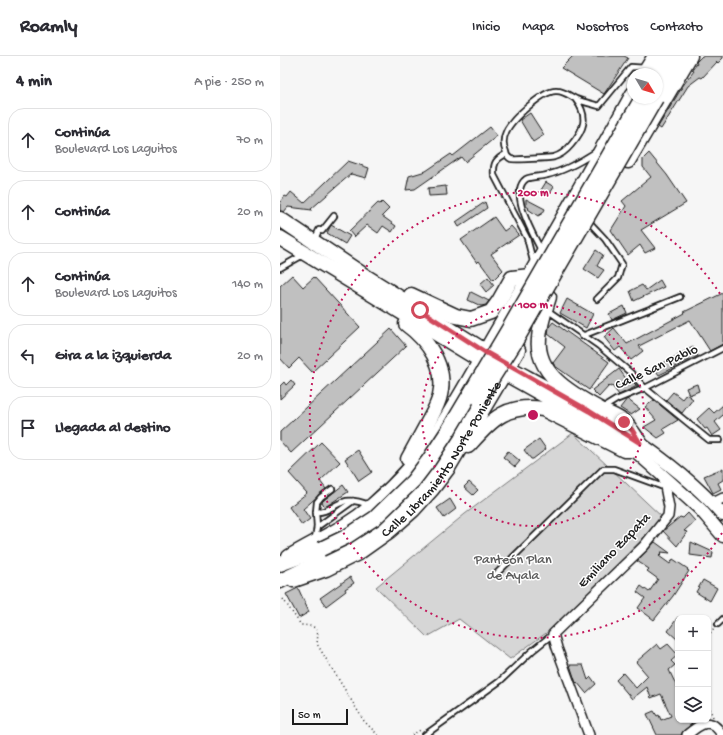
<!DOCTYPE html>
<html lang="es">
<meta charset="utf-8">
<style>
:root{--surface:#fff;--page:#f7f7f7;--text:#2b2b33;--muted:#7c7c81;--line:#e1e1e2}
body{margin:0;font-family:"Gochi Hand",sans-serif;background:var(--page);color:var(--text)}
.controls{position:absolute;right:12px;bottom:12px;display:grid;overflow:hidden;border-radius:8px;box-shadow:0 1px 3px #0004}
.controls button{width:36px;height:36px;display:grid;place-items:center;padding:0;border:0;border-bottom:1px solid var(--line);background:var(--surface);color:var(--text);font:20px sans-serif}
.compass{position:absolute;left:347px;top:12px;width:36px;height:36px;border-radius:50%;background:var(--surface);box-shadow:0 1px 3px #0004;rotate:128deg}
.scale{position:absolute;left:12px;bottom:10px;width:56px;box-sizing:border-box;padding-left:4px;border:2px solid #1c1c1c;border-top:0;font-size:11px;line-height:14px;white-space:nowrap;color:#1c1c1c;-webkit-text-stroke:3px #fff;paint-order:stroke}
.stop{position:absolute;width:12px;height:12px;margin:-9px;border:3px solid #d1495b;border-radius:50%;background:#fff}
.stop.end{background:#d1495b;border-color:#fff;box-shadow:0 1px 4px #0008}
.list{margin:0;padding:0;list-style:none}
h2{display:flex;justify-content:space-between;align-items:center;height:52px;margin:0;padding:0 16px;font-size:17px}
h2 small{font-size:13px;font-weight:400;color:var(--muted)}
.list li{display:grid;grid-template-columns:26px 1fr auto;gap:12px;align-items:center;box-sizing:border-box;height:64px;margin:0 8px 8px;padding:0 8px;border:1px solid var(--line);border-radius:16px}
.list b{display:block;font-size:15px;white-space:nowrap}
.list p{margin:0;font-size:13px;white-space:nowrap;color:var(--muted)}
.list em{font-size:13px;font-style:normal;color:var(--muted)}
.icon{flex:none;width:22px;height:22px;fill:none;stroke:currentColor;stroke-width:2;stroke-linecap:round;stroke-linejoin:round}
.map{position:relative;flex:none;width:443px;height:679px;overflow:hidden}
header{display:flex;align-items:center;gap:24px;box-sizing:border-box;height:56px;padding:0 20px;background:var(--surface);border-bottom:1px solid var(--line)}
header strong{font-size:19px}
nav{display:flex;gap:22px;margin-inline-start:auto;font-size:14px}
main{display:flex}
aside{flex:1;background:var(--surface)}
.map>svg:first-child{display:block}
.green{fill:#d6d6d6;stroke:#797979}
.building{fill:#c0c0c0;stroke:#1c1c1c}
.lines{fill:none;stroke-linecap:round;stroke-linejoin:round}
.service-casing{stroke:#1c1c1c;stroke-width:8}
.minor-casing{stroke:#1c1c1c;stroke-width:12}
.secondary-casing{stroke:#1c1c1c;stroke-width:15}
.primary-casing{stroke:#1c1c1c;stroke-width:17}
.trunk-casing{stroke:#1c1c1c;stroke-width:17}
.path{stroke:#1c1c1c;stroke-width:1.5;stroke-dasharray:1 3;stroke-linecap:butt}
.service{stroke:#fff;stroke-width:4.5}
.minor{stroke:#fff;stroke-width:9}
.secondary{stroke:#fff;stroke-width:12}
.primary{stroke:#fff;stroke-width:14}
.trunk{stroke:#fff;stroke-width:14}
.trunk-bridge-casing{stroke:#1c1c1c;stroke-width:17;stroke-linecap:butt}
.trunk-bridge{stroke:#fff;stroke-width:14}
.route{stroke:#d1495b;stroke-width:5}
.ring{fill:none;stroke:#c2185b;stroke-width:2;stroke-dasharray:2 4}
.labels{text-anchor:middle;dominant-baseline:central;stroke-width:3;stroke-linejoin:round;paint-order:stroke}
.street-label{font-size:14px;fill:#1c1c1c;stroke:#fff}
.park-label{font-size:14px;fill:#5d5d5d;stroke:#fff}
.centre{fill:#c2185b;stroke:#fff;stroke-width:2}
.ring-label{font-size:12px;text-anchor:middle;font-weight:bold;fill:#c2185b;stroke:#fff;stroke-width:3;stroke-linejoin:round;paint-order:stroke}
</style>
<header>
<strong>Roamly</strong>
<nav><a>Inicio</a><a>Mapa</a><a>Nosotros</a><a>Contacto</a></nav>
</header>
<main>
<aside>
<h2>4 min<small>A pie · 250 m</small></h2>
<ul class="list">
<li><svg class="icon" aria-label="ahead" viewBox="0 0 24 24"><path d="M12 20V5M6 11l6-6 6 6"/></svg><div><b>Continúa</b><p>Boulevard Los Laguitos</p></div><em>70 m</em></li>
<li><svg class="icon" aria-label="ahead" viewBox="0 0 24 24"><path d="M12 20V5M6 11l6-6 6 6"/></svg><div><b>Continúa</b></div><em>20 m</em></li>
<li><svg class="icon" aria-label="ahead" viewBox="0 0 24 24"><path d="M12 20V5M6 11l6-6 6 6"/></svg><div><b>Continúa</b><p>Boulevard Los Laguitos</p></div><em>140 m</em></li>
<li><svg class="icon" aria-label="left" viewBox="0 0 24 24"><path d="M17 20v-9H6M10 6l-5 5 5 5"/></svg><div><b>Gira a la izquierda</b></div><em>20 m</em></li>
<li><svg class="icon" aria-label="arrive" viewBox="0 0 24 24"><path d="M6 21V4h12l-3 4 3 4H6"/></svg><div><b>Llegada al destino</b></div></li>
</ul>
</aside>
<div class="map">
<svg width="443" height="679" viewBox="0 0 443 679">
<rect width="100%" height="100%" fill="#f6f6f6"/>
<filter id="ink" filterUnits="userSpaceOnUse"><feTurbulence type="fractalNoise" baseFrequency=".025" numOctaves="2"/><feDisplacementMap in="SourceGraphic" scale="8" xChannelSelector="R" yChannelSelector="G"/><feConvolveMatrix kernelMatrix="1 2 1 2 8 2 1 2 1" color-interpolation-filters="sRGB"/></filter>
<g filter="url(#ink)">
<polygon class="green" points="293,377 383,462 280,567 230,603 179,563 147,581 96,531 185,458"/>
<g class="building">
<polygon points="293,0 344,0 348,2 324,38 281,12"/>
<polygon points="422,0 443,0 443,2 438,7 437,6 422,22 420,21 408,30 381,73 378,71 404,28 414,15 412,14 417,8 416,6"/>
<polygon points="250,57 264,79 253,86 240,64"/>
<polygon points="210,71 217,80 185,106 181,101 135,133 126,134 129,120 146,115 171,98 173,100"/>
<polygon points="369,97 387,119 406,147 361,174 375,192 365,197 360,189 348,199 331,174 346,150 342,145 371,121 363,111 363,103"/>
<polygon points="68,105 89,112 86,122 71,118 31,153 32,154 8,151 4,156 0,155 0,146 5,140 7,141 11,136 24,147"/>
<polygon points="266,126 274,131 269,139 261,134"/>
<polygon points="166,130 167,139 149,140 148,132"/>
<polygon points="246,143 265,153 263,157 258,160 248,153 249,152 246,150"/>
<polygon points="102,146 109,153 102,160 116,170 112,176 103,170 98,177 87,169 74,181 69,175 98,147 100,148"/>
<polygon points="205,146 207,152 179,171 176,166"/>
<polygon points="214,161 224,175 231,170 239,179 211,198 223,214 213,224 199,205 197,207 181,184"/>
<polygon points="51,169 70,180 65,188 47,177"/>
<polygon points="316,194 323,199 317,210 324,214 318,222 304,213"/>
<polygon points="12,219 23,231 34,221 80,271 32,316 19,302 9,312 0,302 0,230"/>
<polygon points="208,221 214,229 206,236 200,228"/>
<polygon points="380,224 384,231 354,245 350,235 362,229 366,234"/>
<polygon points="191,236 209,245 206,249 201,250 188,244"/>
<polygon points="443,237 443,288 430,295 410,264 359,290 363,295 351,304 340,291 335,295 324,281 334,272 347,288 405,257 404,256"/>
<polygon points="287,243 313,258 306,272 280,257"/>
<polygon points="344,250 347,257 332,264 329,258"/>
<polygon points="273,266 329,306 309,334 275,310 273,307 285,291 268,278 269,271"/>
<polygon points="111,273 126,290 11,397 0,385 0,376"/>
<polygon points="413,291 418,300 379,319 374,312"/>
<polygon points="339,313 347,324 349,322 357,330 339,339 332,330 330,331 329,330 319,341 312,334"/>
<polygon points="11,324 15,329 0,343 0,330 4,326 6,329"/>
<polygon points="417,328 419,335 409,339 406,332"/>
<polygon points="393,336 402,343 406,338 413,343 402,357 386,344"/>
<polygon points="347,343 360,353 351,359 340,352"/>
<polygon points="374,344 398,364 383,373 386,377 378,382 364,371 376,364 365,351"/>
<polygon points="443,349 443,359 435,366 441,374 432,380 427,372 425,373 417,363 429,352 434,357"/>
<polygon points="259,383 266,393 253,403 251,403 244,394"/>
<polygon points="41,386 60,406 40,425 46,433 23,453 30,463 22,469 9,451 27,437 9,417"/>
<polygon points="78,394 92,416 79,425 65,403"/>
<polygon points="228,395 240,405 235,411 223,401"/>
<polygon points="443,412 443,424 438,427 441,433 433,437 424,420"/>
<polygon points="189,426 198,434 193,439 184,431"/>
<polygon points="63,429 68,436 45,451 42,446 44,444"/>
<polygon points="170,443 176,453 164,462 157,452"/>
<polygon points="408,457 415,465 404,475 407,476 397,490 383,475 400,461 403,462"/>
<polygon points="375,486 390,497 381,496 382,497 379,500 390,508 393,503 408,513 407,514 409,515 393,540 374,564 358,552 365,542 357,536 361,530 369,536 378,523 367,515 369,513 357,505"/>
<polygon points="411,486 433,496 432,502 410,499"/>
<polygon points="70,521 74,527 65,533 66,535 46,550 40,542"/>
<polygon points="423,524 437,532 430,545 416,536"/>
<polygon points="18,532 29,556 19,562 6,538"/>
<polygon points="398,561 398,584 388,575"/>
<polygon points="377,588 381,593 388,588 398,599 391,605 395,609 389,614 398,633 398,664 410,664 412,668 403,675 401,679 377,679 367,658 374,655 377,660 379,659 381,664 391,660 381,638 371,642 367,631 352,643 336,624 343,617 356,632 368,620 356,606"/>
<polygon points="290,609 303,609 308,624 311,621 316,628 306,637 297,626 296,627"/>
</g>
<g class="lines">
<g class="service-casing">
<g id="service">
<path d="M296 44C309 61 304 74 291 89 286 95 281 99 274 101 270 102 233 104 231 103 229 102 226 99 226 96 223 90 223 82 226 76 231 64 264 33 277 35 284 35 290 40 296 43 303 46 312 48 319 50L351 11 366 12"/>
<path d="M226 98C216 103 213 107 214 119L247 182 253 205"/>
<polyline points="311,168 325,183 342,208 338,222 317,243"/>
<polyline points="35,183 39,174 42,175 54,160"/>
<path d="M261 194C254 180 228 136 246 123 252 120 261 121 267 119 284 115 300 106 314 97"/>
<polyline points="0,212 23,199"/>
<polyline points="267,254 319,290 351,317 365,332 429,384 440,384"/>
<polyline points="302,280 400,241"/>
<polyline points="323,352 336,344 365,332 443,292"/>
<path d="M36 456C46 457 54 449 63 446 71 443 81 446 89 449"/>
<polyline points="37,471 73,445"/>
<polyline points="35,482 37,471 36,456 37,446 41,441 52,433"/>
<polyline points="215,519 323,413 334,413 386,432"/>
<polyline points="438,568 443,563"/>
<polyline points="145,679 220,625 252,595 273,578"/>
</g>
</g>
<g class="minor-casing">
<g id="minor">
<polyline points="433,447 443,442"/>
<polyline points="309,679 277,592 273,578 364,490 388,460 389,451 383,420"/>
<path d="M407 679C421 667 431 660 442 679"/>
</g>
</g>
<g class="secondary-casing">
<g id="secondary">
<path d="M228 310C304 352 385 393 443 459"/>
<polyline points="224,318 281,350 354,394 420,453 443,480"/>
</g>
</g>
<g class="primary-casing">
<g id="primary">
<polyline points="364,18 375,0"/>
<polyline points="348,105 410,0"/>
<polyline points="0,163 88,222 213,300"/>
<polyline points="0,182 208,309"/>
<polyline points="131,239 176,260 191,263 211,256 219,245 232,222 250,220"/>
<path d="M269 241C265 254 260 268 259 282 255 319 294 339 321 354 329 358 338 361 345 367 351 373 355 380 360 387"/>
<path d="M126 268C148 284 167 311 160 339 158 350 151 360 146 370 140 381 134 392 128 403"/>
<path d="M188 390C213 363 225 348 263 353L344 394H354"/>
<path d="M9 501C37 484 69 471 93 449 117 428 142 400 159 374 182 339 201 302 222 267 267 191 310 115 353 38"/>
<path id="s1" d="M14 524 46 513 78 497 109 475 133 454 152 433 168 412 238 294"/>
</g>
</g>
<g class="trunk-casing">
<g id="trunk">
<polyline points="376,18 386,0"/>
<polyline points="377,40 400,0"/>
<polyline points="0,508 41,493"/>
<path d="M0 525C58 498 114 472 153 419 170 395 184 369 199 343"/>
</g>
</g>
<g class="path">
<path d="M3 543 21 569C37 570 39 572 37 588L84 665 98 679"/>
<polyline points="428,580 434,572"/>
<polyline points="396,616 398,615"/>
<polyline points="428,649 433,661"/>
<polyline points="132,679 142,673"/>
</g>
<use href="#service" class="service"/>
<use href="#minor" class="minor"/>
<use href="#secondary" class="secondary"/>
<use href="#primary" class="primary"/>
<use href="#trunk" class="trunk"/>
<g class="trunk-bridge-casing">
<g id="trunk-bridge">
<polyline points="199,343 234,288 376,42"/>
<polyline points="41,493 66,481 95,462 133,425 149,404 168,375 231,269 362,42"/>
</g>
</g>
<use href="#trunk-bridge" class="trunk-bridge"/>
</g>
</g>
<g class="lines" filter="url(#ink)">
<polyline class="route" points="140,254 205,296 309,355 360,387 352,374 344,366"/>
</g>
<g class="ring">
<circle cx="253" cy="359" r="111"/>
<path d="M442 477A223 223 0 1 1 442 241"/>
</g>
<g class="labels">
<g class="street-label">
<text transform="translate(377 312) rotate(-25)">Calle San Pablo</text>
<text stroke="none"><textPath href="#s1" startOffset="197">Calle Libramiento Norte Poniente</textPath></text>
<text transform="translate(335 495) rotate(-46)">Emiliano Zapata</text>
</g>
<g class="park-label">
<text x="233" y="504">Panteón Plan<tspan x="233" dy="16">de Ayala</tspan></text>
</g>
</g>
<circle cx="253" cy="359" r="6" class="centre"/>
<g class="ring-label">
<text x="253" y="140">200 m</text>
<text x="253" y="252">100 m</text>
</g>
</svg>
<div class="controls">
<button>+</button>
<button>−</button>
<button><svg class="icon" aria-label="layers" viewBox="0 0 24 24"><path d="M12 4l9 5-9 5-9-5zM3 14l9 5 9-5"/></svg></button>
</div>
<svg class="compass" viewBox="-18 -18 36 36"><path d="M0-13l5 13h-10z" fill="#e53935"/><path d="M0 13l5-13h-10z" fill="#7c7c81"/></svg>
<div class="scale">50 m</div>
<div class="stop" style="left:140px;top:254px"></div>
<div class="stop end" style="left:344px;top:366px"></div>
</div>
</main>
